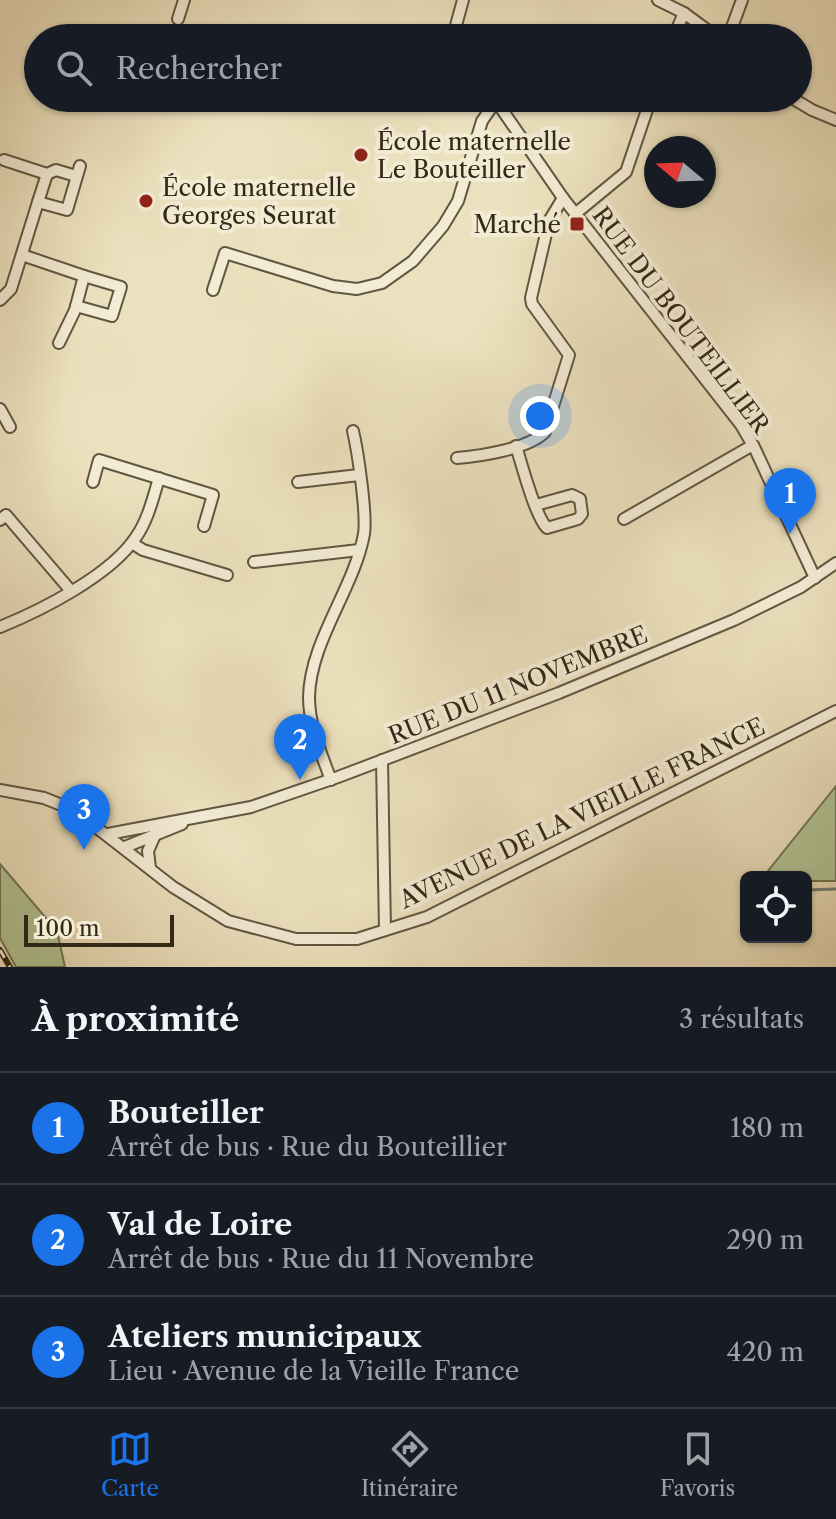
<!DOCTYPE html>
<html lang="fr">
<meta charset="utf-8">
<style>
:root{--surface:#171b24;--page:#242831;--text:#f1f3f6;--muted:#9ea1a6;--line:#363941;--accent:#1a73e8}
body{margin:0;font-family:"Libre Caslon Text",serif;background:var(--page);color:var(--text)}
.controls{position:absolute;right:24px;bottom:24px;display:grid;overflow:hidden;border-radius:12px;box-shadow:0 2px 6px #0004}
.controls button{width:72px;height:72px;display:grid;place-items:center;padding:0;border:0;border-bottom:2px solid var(--line);background:var(--surface);color:var(--text);font:40px sans-serif}
.compass{position:absolute;left:644px;top:136px;width:72px;height:72px;border-radius:50%;background:var(--surface);box-shadow:0 2px 6px #0004;rotate:289deg}
.scale{position:absolute;left:24px;bottom:20px;width:150px;box-sizing:border-box;padding-left:8px;border:4px solid #342817;border-top:0;font-size:22px;line-height:28px;white-space:nowrap;color:#342817;-webkit-text-stroke:6px #f3ecd5;paint-order:stroke}
.you{position:absolute;left:540px;top:416px;width:28px;height:28px;margin:-20px;border:6px solid #fff;border-radius:50%;background:#1a73e8;box-shadow:0 0 0 12px #1a73e833}
.badge{display:grid;place-items:center;width:52px;height:52px;border-radius:50%;background:var(--accent);color:#fff;font-size:26px;font-weight:700}
.pin{position:absolute;translate:-50% -66px;filter:drop-shadow(0 2px 4px #0008)}
.pin::after{content:'';position:absolute;top:42px;width:28px;height:24px;background:inherit;clip-path:polygon(0 0,100% 0,50% 100%)}
.list{margin:0;padding:0;list-style:none}
h2{display:flex;justify-content:space-between;align-items:center;height:104px;margin:0;padding:0 32px;font-size:34px}
h2 small{font-size:26px;font-weight:400;color:var(--muted)}
.list li{display:grid;grid-template-columns:52px 1fr auto;gap:24px;align-items:center;box-sizing:border-box;height:112px;padding:0 32px;border-top:2px solid var(--line)}
.list b{display:block;font-size:30px;white-space:nowrap}
.list p{margin:0;font-size:26px;white-space:nowrap;color:var(--muted)}
.list em{font-size:26px;font-style:normal;color:var(--muted)}
.icon{flex:none;width:44px;height:44px;fill:none;stroke:currentColor;stroke-width:2;stroke-linecap:round;stroke-linejoin:round}
.map{position:relative;flex:none;width:836px;height:967px;overflow:hidden}
.search{position:absolute;background:var(--surface);box-shadow:0 2px 6px #0004;left:24px;right:24px;top:24px;height:88px;display:flex;align-items:center;gap:20px;box-sizing:border-box;padding:0 28px;border-radius:44px;color:var(--muted);font-size:30px}
.sheet{height:440px;background:var(--surface)}
nav{display:flex;justify-content:space-around;align-items:center;box-sizing:border-box;height:112px;border-top:2px solid var(--line);background:var(--surface);font-size:22px;color:var(--muted)}
nav a{display:grid;justify-items:center;gap:4px}
nav .on{color:var(--accent)}
.map>svg:first-child{display:block}
</style>
<div class="map">
<svg width="836" height="967" viewBox="0 0 836 967">
<rect width="100%" height="100%" fill="#ece1be"/>
<filter id="stains"><feTurbulence type="fractalNoise" baseFrequency=".0025" numOctaves="4"/><feColorMatrix values="0 0 0 0 .2 0 0 0 0 .09 0 0 0 0 .02 0 0 0 .5 -.17"/></filter>
<radialGradient id="worn" r=".72"><stop offset=".6" stop-color="#630" stop-opacity="0"/><stop offset="1" stop-color="#630" stop-opacity=".3"/></radialGradient>
<!-- green -->
<g fill="#b2c496" stroke="#737656" stroke-width="2">
<polygon points="836,786 836,881 806,881 806,877 763,877"/>
<polygon points="0,864 57,931 65,967 16,967 0,938"/>
</g>
<g fill="none" stroke-linecap="round" stroke-linejoin="round">
<!-- stream -->
<polyline stroke="#718175" stroke-width="3" points="806,890 836,889"/>
<!-- minor casing -->
<g stroke="#625641" stroke-width="14">
<g id="minor">
<polyline points="658,0 684,13 718,38"/>
<polyline points="178,19 184,0"/>
<polyline points="457,38 455,29 463,0"/>
<polyline points="673,38 684,13"/>
<polyline points="728,38 742,0"/>
<polyline points="494,98 563,198 741,425 755,449 815,578"/>
<polyline points="792,98 812,110 836,120"/>
<polyline points="4,160 47,174 56,170 76,176"/>
<polyline points="38,202 47,174"/>
<polyline points="575,214 626,172 651,98"/>
<polyline points="22,255 84,276 75,310 59,343"/>
<polyline points="213,290 225,253 333,286 357,289 382,283 413,261 443,226 458,201 482,121 496,101"/>
<polyline points="0,300 11,289 38,202 67,210 80,166"/>
<polyline points="76,306 112,316 121,287 84,276"/>
<polyline points="0,409 10,427"/>
<path d="M 516,446 C 522,465 535,516 547,528 L 578,519 L 582,514 L 580,499 L 572,495 L 536,505"/>
<path d="M 457,458 C 481,456 528,449 545,432 L 569,355 L 532,304 L 531,298 L 549,221 L 563,198"/>
<polyline points="93,482 99,460 213,495 204,526"/>
<polyline points="298,482 359,475"/>
<polyline points="624,519 753,445"/>
<polyline points="0,520 6,515 71,591"/>
<polyline points="132,543 143,550 227,575"/>
<polyline points="254,562 359,550"/>
<path d="M 0,627 C 42,610 111,575 136,537 C 148,520 153,498 159,478"/>
<polyline points="382,760 385,930"/>
<path d="M 331,780 C 321,753 309,726 309,697 C 310,641 354,589 364,534 C 367,515 358,452 353,431"/>
<polyline points="0,790 44,798 74,810 173,887 228,921 296,939 357,939 427,917 836,711"/>
<polyline points="108,834 251,807 338,777 559,693 734,620 801,587 836,563"/>
<polyline points="125,847 182,824"/>
<polyline points="150,868 148,851 155,835"/>
</g>
</g>
<!-- minor -->
<use href="#minor" stroke="#f3ecd5" stroke-width="10"/>
<!-- rail casing -->
<g stroke="#342817" stroke-width="6">
<polyline id="rail" points="0,950 10,967"/>
</g>
<!-- rail -->
<use href="#rail" stroke="#f3ecd5" stroke-width="3" stroke-dasharray="9" stroke-linecap="butt"/>
</g>
<!-- markers -->
<g fill="#8f2418" stroke="#f3ecd5" stroke-width="3">
<circle cx="361" cy="155" r="8"/>
<circle cx="146" cy="201" r="8"/>
<rect x="569" y="216" width="16" height="16" rx="4"/>
</g>
<g text-anchor="middle" dominant-baseline="central" stroke-width="8" stroke-linejoin="round" paint-order="stroke">
<!-- poi labels -->
<g font-size="24" fill="#342817" stroke="#f3ecd5" text-anchor="start">
<text x="377" y="141">École maternelle<tspan x="377" dy="28">Le Bouteiller</tspan></text>
<text x="162" y="187">École maternelle<tspan x="162" dy="28">Georges Seurat</tspan></text>
<text x="561" y="224" text-anchor="end">Marché</text>
</g>
<!-- street labels -->
<g font-size="24" fill="#342817" stroke="#f3ecd5">
<text transform="translate(681 320) rotate(53)">RUE DU BOUTEILLIER</text>
<text transform="translate(518 685) rotate(-22)">RUE DU 11 NOVEMBRE</text>
<text transform="translate(582 813) rotate(-26)">AVENUE DE LA VIEILLE FRANCE</text>
</g>
</g>
<rect width="100%" height="100%" filter="url(#stains)"/>
<rect width="100%" height="100%" fill="url(#worn)"/>
</svg>
<div class="controls">
<button><svg class="icon" aria-label="locate" viewBox="0 0 24 24"><circle cx="12" cy="12" r="6"/><path d="M12 2v4M12 18v4M2 12h4M18 12h4"/></svg></button>
</div>
<svg class="compass" viewBox="-18 -18 36 36"><path d="M0-13l5 13h-10z" fill="#e53935"/><path d="M0 13l5-13h-10z" fill="#9ea1a6"/></svg>
<div class="scale">100 m</div>
<div class="you"></div>
<div class="pin badge" style="left:790px;top:534px">1</div>
<div class="pin badge" style="left:300px;top:780px">2</div>
<div class="pin badge" style="left:84px;top:850px">3</div>
<div class="search"><svg class="icon" aria-label="search" viewBox="0 0 24 24"><circle cx="10" cy="10" r="6"/><path d="M15 15l6 6"/></svg>Rechercher</div>
</div>
<section class="sheet">
<h2>À proximité<small>3 résultats</small></h2>
<ul class="list">
<li><span class="badge">1</span><div><b>Bouteiller</b><p>Arrêt de bus · Rue du Bouteillier</p></div><em>180 m</em></li>
<li><span class="badge">2</span><div><b>Val de Loire</b><p>Arrêt de bus · Rue du 11 Novembre</p></div><em>290 m</em></li>
<li><span class="badge">3</span><div><b>Ateliers municipaux</b><p>Lieu · Avenue de la Vieille France</p></div><em>420 m</em></li>
</ul>
</section>
<nav>
<a class="on"><svg class="icon" aria-label="map" viewBox="0 0 24 24"><path d="M3 6l6-2 6 2 6-2v14l-6 2-6-2-6 2zM9 4v14M15 6v14"/></svg>Carte</a>
<a><svg class="icon" aria-label="directions" viewBox="0 0 24 24"><path d="M12 3l9 9-9 9-9-9zM9 14v-3h6M13 9l2 2-2 2"/></svg>Itinéraire</a>
<a><svg class="icon" aria-label="saved" viewBox="0 0 24 24"><path d="M7 4h10v16l-5-4-5 4z"/></svg>Favoris</a>
</nav>
